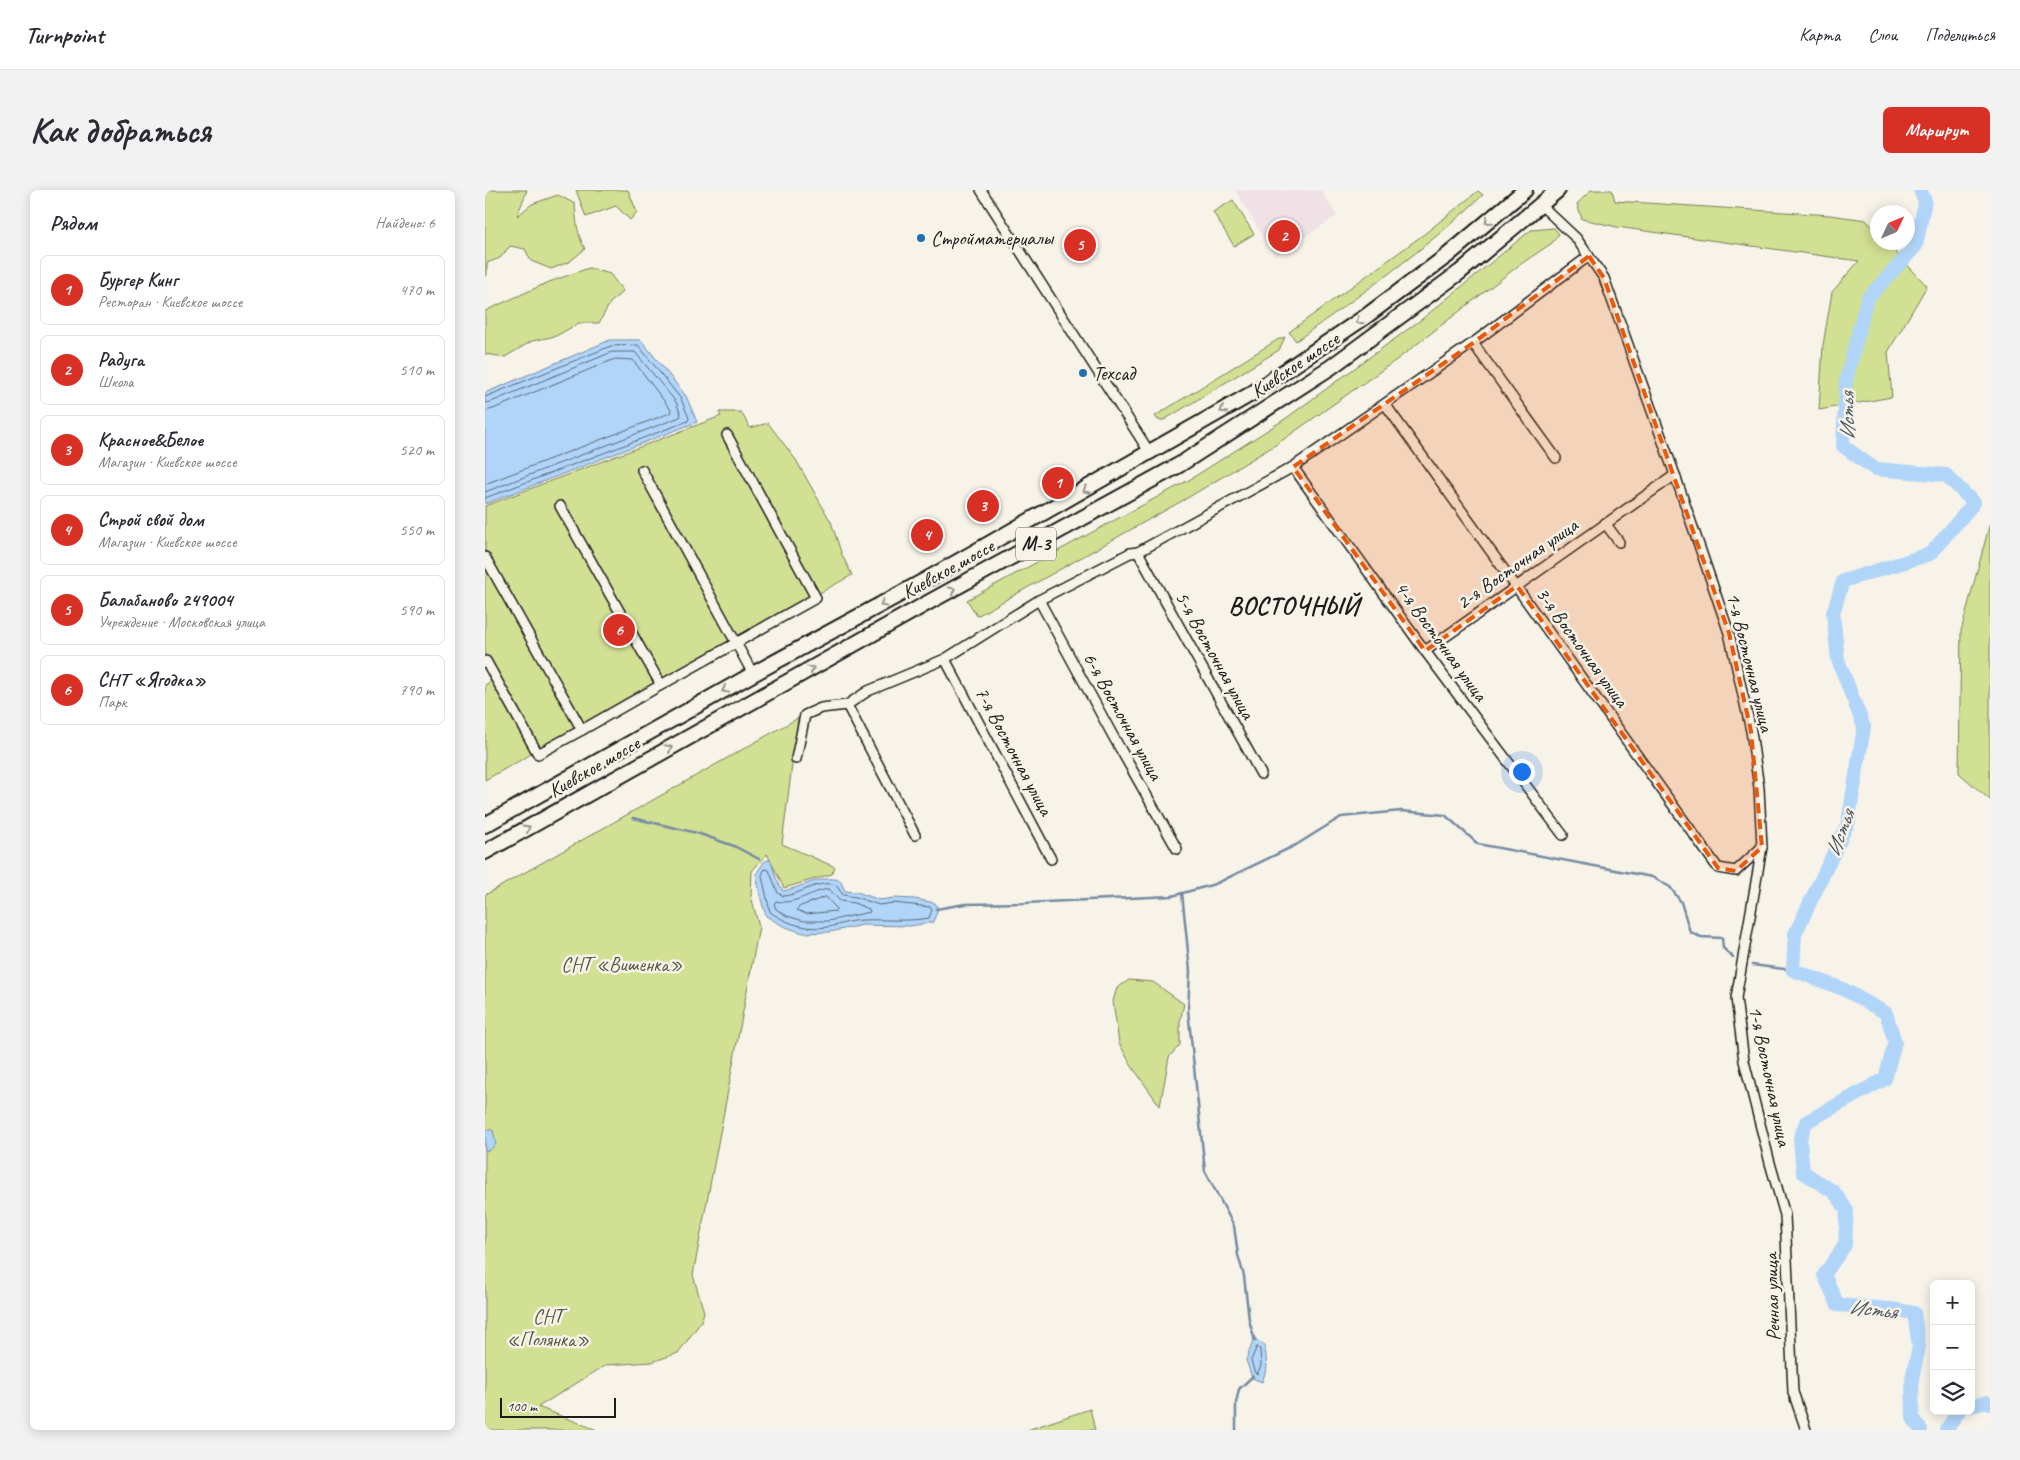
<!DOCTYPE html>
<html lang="ru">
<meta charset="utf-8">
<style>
:root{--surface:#fff;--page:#f2f2f3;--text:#2b2b33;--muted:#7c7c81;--line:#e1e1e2;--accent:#d93025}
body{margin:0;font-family:Caveat,sans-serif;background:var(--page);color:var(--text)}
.controls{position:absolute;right:15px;bottom:15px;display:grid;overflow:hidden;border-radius:8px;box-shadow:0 2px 12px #0003}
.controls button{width:45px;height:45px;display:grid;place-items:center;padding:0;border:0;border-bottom:1px solid var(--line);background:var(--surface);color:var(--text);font:25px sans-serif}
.compass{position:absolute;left:1385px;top:15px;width:45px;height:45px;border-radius:50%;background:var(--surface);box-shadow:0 2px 12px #0003;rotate:46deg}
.scale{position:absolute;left:15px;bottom:12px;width:116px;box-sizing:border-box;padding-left:5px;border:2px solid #1c1c1c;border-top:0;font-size:14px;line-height:18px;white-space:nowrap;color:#1c1c1c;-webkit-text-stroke:4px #f7f3e8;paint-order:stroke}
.you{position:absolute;left:1036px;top:581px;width:18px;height:18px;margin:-12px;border:4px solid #fff;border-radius:50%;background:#1a73e8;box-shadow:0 0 0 8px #1a73e833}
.badge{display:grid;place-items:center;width:32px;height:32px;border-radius:50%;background:var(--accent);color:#fff;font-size:16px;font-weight:700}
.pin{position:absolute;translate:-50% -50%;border:2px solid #fff;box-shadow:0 1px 5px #0006}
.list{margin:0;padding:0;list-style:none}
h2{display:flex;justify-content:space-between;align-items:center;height:65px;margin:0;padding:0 20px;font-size:21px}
h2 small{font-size:16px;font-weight:400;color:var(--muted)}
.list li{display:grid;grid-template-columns:32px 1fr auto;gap:15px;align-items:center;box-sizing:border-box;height:70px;margin:0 10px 10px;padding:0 10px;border:1px solid var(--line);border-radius:8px}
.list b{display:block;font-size:19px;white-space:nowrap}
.list p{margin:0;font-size:16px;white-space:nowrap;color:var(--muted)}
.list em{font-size:16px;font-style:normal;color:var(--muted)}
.icon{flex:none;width:28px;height:28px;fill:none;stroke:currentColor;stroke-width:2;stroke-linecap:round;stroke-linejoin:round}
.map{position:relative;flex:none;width:1505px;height:1240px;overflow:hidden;border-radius:8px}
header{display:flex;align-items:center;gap:30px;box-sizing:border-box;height:70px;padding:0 25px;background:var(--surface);border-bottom:1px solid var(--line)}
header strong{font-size:24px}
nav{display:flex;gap:28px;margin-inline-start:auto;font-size:18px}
.intro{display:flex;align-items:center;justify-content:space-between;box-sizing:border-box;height:120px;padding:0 30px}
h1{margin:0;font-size:35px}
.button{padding:12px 22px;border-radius:8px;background:var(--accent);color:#fff;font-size:18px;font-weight:700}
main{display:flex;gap:30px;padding:0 30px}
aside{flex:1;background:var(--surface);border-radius:8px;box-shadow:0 2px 12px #0003}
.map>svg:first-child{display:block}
</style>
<header>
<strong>Turnpoint</strong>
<nav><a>Карта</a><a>Слои</a><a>Поделиться</a></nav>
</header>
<div class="intro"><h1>Как добраться</h1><a class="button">Маршрут</a></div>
<main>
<aside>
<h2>Рядом<small>Найдено: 6</small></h2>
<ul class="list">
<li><span class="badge">1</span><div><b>Бургер Кинг</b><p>Ресторан · Киевское шоссе</p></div><em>470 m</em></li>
<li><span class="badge">2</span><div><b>Радуга</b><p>Школа</p></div><em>510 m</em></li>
<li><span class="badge">3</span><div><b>Красное&amp;Белое</b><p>Магазин · Киевское шоссе</p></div><em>520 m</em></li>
<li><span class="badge">4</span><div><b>Строй свой дом</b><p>Магазин · Киевское шоссе</p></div><em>550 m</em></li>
<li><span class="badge">5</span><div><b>Балабаново 249004</b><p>Учреждение · Московская улица</p></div><em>590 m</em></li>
<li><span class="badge">6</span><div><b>СНТ «Ягодка»</b><p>Парк</p></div><em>790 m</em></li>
</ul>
</aside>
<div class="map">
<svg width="1505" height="1240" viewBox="0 0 1505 1240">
<rect width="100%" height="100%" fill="#f7f3e8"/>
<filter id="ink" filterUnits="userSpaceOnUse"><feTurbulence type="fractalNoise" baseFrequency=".02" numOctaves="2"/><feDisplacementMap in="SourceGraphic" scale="10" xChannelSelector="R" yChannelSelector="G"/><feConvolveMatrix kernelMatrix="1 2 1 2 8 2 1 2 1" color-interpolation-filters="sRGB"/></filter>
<g filter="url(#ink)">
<!-- built -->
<polygon fill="#efe1e5" points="750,0 836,0 852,26 790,66"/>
<!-- green -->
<g fill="#d2e093" stroke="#777e58">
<path d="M 0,0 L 42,0 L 32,26 L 47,14 L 73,5 L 90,14 C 91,29 92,45 100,59 L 84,72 L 66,79 L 46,71 L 40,59 L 25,56 L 15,68 L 2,73 L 2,85 L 0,86 Z"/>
<polygon points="91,0 143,0 152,22 145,30 131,16 101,27"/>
<polygon points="1106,0 1127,0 1130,11 1345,25 1381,30 1392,42 1392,52 1402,53 1442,96 1403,162 1407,207 1334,220 1338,155 1347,102 1374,71 1132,37 1097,29 1092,14"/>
<path d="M 993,1 L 998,5 C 940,60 875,105 811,151 L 804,142 L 938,45 Z"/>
<polygon points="748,10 769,44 749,56 728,22"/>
<polygon points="1069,38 1074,44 1067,53 1033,76 914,168 792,254 704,307 492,426 482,410 704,290 800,229 937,129 1046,40"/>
<polygon points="104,78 125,84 138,101 125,113 114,133 94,133 71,146 47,151 20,167 0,164 0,121 64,92"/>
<polygon points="800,147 794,160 679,230 673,230 670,226 792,150"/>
<polygon points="234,222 256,222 265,238 283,233 311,270 346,332 357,365 367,385 0,590 0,495 8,490 0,476 0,316 236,226"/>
<polygon points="1505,333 1505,610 1474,583 1476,441"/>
<polygon points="313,528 297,654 350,677 347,684 299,698 282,664 267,681 266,706 274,737 208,1085 219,1122 216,1132 193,1163 167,1172 121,1175 53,1217 112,1240 0,1240 0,705"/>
<polygon points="644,790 668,792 699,814 695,831 695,855 684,867 675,916 646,875 634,853 628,811 632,798"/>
<polygon points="605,1219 610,1240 542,1240"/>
</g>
<!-- water -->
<g fill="#b1d5f9" stroke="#758ba1">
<polygon points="125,150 156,150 201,206 212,232 0,314 0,203"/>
<path d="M 283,670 L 286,671 L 291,688 L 298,701 C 318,697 334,685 355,690 L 360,701 L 372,702 L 395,710 L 409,708 L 430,709 L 450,713 L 453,719 L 448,732 L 425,736 L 377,735 L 345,742 L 318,743 L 298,736 L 281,726 L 275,706 L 271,684 L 279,672 Z"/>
<polygon points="0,940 8,940 11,954 5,960 0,961"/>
<polygon points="769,1149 780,1155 782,1177 777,1192 767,1188 761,1170"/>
</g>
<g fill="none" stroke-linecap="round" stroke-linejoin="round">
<!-- shore -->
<g stroke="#586674" stroke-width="1">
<polyline points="0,207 126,156 153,155 196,209 204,228 203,231 0,308"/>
<polyline points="0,213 6,212 127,162 150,162 191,212 196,225 195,227 0,302"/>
<polyline points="0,221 8,219 130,169 148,170 186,220 185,223 0,294"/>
<path d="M 280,679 L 284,680 L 293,703 L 298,706 C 316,705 333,689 351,695 L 358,705 L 371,707 L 394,715 L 409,713 L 445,717 L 447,720 L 444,728 C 422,732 400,729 378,730 C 368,730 357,734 348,736 C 325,741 304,735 285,722 L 277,686 Z"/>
<path d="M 344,699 L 355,711 L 369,713 L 384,719 L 385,722 L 343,731 L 319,731 L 302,726 L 291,719 L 289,714 L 291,711 C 309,716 326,701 344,699 Z"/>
<polygon points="341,707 351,718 351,721 321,724 312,720 314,717"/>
<polygon points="772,1157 775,1159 776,1176 772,1184 770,1183 766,1171"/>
</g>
<!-- stream -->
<g stroke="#758ba1" stroke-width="2.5">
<polyline points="148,628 212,643 249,656 274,669"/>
<polyline points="697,703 705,781 703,820 720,981 749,1036 753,1065 759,1086 764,1130 770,1151"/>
<polyline points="451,719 480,714 540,713 687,706 730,694 811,655 856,627 916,621 960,625 993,654 1167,687 1185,697 1196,712 1205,742 1216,747 1237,748 1238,758 1248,767"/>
<polyline points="1267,775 1308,780"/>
<polyline points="751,1240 751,1213 754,1199 768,1186"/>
</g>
<!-- river -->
<g stroke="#b1d5f9" stroke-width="14">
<polyline points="1435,0 1440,11 1431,56 1382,109 1361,191 1358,256 1390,279 1461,285 1489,313 1445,364 1358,391 1348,423 1353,470 1379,537 1363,633 1310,744 1308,780 1358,799 1401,823 1410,852 1400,889 1321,932 1315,949 1318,982 1349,1002 1362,1020 1360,1055 1339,1085 1353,1115 1406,1119 1429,1123 1434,1157 1427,1189 1428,1228 1436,1240"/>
<polyline points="1486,1216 1502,1212 1505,1214"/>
<polyline points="1461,1240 1474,1221"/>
</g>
<!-- minor casing -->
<g stroke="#1c1c1c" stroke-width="12">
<g id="minor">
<polyline points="496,0 665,263"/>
<polyline points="1056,15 1091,48 1119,88 1190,285 1244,443 1266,541 1274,598 1277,657 1251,808 1259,871 1285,973 1300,1025 1308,1202 1321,1240"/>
<polyline points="988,153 1071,268"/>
<polyline points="900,214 1233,678 1251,681 1277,657"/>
<polyline points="808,277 940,461 1078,645"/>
<polyline points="157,280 268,484"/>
<polyline points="75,316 176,495 331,408 242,245"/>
<polyline points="1120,333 1134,352"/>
<polyline points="653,362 776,584"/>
<polyline points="0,367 97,540 176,495"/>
<polyline points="554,410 628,546 692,659"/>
<polyline points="940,461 1190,285"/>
<polyline points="460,469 566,669"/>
<polyline points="1,471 53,564 97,540"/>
<polyline points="362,515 430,645"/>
<polyline points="311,569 320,525 336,518 362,515 383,501 460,469 554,410 645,363 653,362 808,277 988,153 1104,66"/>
</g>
</g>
<!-- trunk casing -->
<g stroke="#1c1c1c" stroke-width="18">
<g id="trunk">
<polyline points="0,635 268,484 439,391 766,204 880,127 963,65 1040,0"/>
<polyline points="0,662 446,411 694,275 846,177 975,82 1073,0"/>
</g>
</g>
<!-- minor -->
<use href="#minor" stroke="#f7f3e8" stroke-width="9"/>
<!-- trunk -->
<use href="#trunk" stroke="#f7f3e8" stroke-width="14"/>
</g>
<!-- one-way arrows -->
<defs><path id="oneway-chevron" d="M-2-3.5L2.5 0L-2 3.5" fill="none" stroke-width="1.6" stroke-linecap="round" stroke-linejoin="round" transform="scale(1.25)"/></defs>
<g stroke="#94928c">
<use href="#oneway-chevron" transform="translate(1003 31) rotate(140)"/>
<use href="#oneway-chevron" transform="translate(874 131) rotate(145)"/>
<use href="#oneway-chevron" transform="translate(738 220) rotate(150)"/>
<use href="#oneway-chevron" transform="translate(601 300) rotate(150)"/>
<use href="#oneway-chevron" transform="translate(467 400) rotate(-29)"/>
<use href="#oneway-chevron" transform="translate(398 414) rotate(151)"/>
<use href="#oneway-chevron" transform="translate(326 479) rotate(-29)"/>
<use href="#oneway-chevron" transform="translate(240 500) rotate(151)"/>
<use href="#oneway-chevron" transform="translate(184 558) rotate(-29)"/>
<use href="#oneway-chevron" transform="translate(42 638) rotate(-30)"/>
</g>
</g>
<!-- marked area -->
<path fill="#e8590c" fill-opacity="0.2" stroke="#e8590c" stroke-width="4" stroke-dasharray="10 6" stroke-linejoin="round" d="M 1104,66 L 1119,88 L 1244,443 L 1266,541 L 1277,657 L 1251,681 L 1233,678 L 1032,396 L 940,461 L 808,277 L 988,153 Z"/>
<!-- markers -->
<g fill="#1f6fb2" stroke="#f7f3e8" stroke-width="2">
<circle cx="436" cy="48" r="5"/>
<circle cx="598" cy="183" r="5"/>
</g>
<g text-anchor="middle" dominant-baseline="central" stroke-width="5" stroke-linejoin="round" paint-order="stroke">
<!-- shield labels -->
<rect fill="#f7f3e8" stroke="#5e5c59" stroke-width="1" x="531" y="337.5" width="40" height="33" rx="4"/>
<g font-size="19" font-weight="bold" fill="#1c1c1c">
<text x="551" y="354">М-3</text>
</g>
<!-- poi labels -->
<g font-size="20" fill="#1c1c1c" stroke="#f7f3e8" text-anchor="start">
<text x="446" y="48">Стройматериалы</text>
<text x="608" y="183">Техсад</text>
</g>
<!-- street labels -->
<g font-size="20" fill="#1c1c1c" stroke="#f7f3e8">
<text transform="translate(810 175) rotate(-34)">Киевское шоссе</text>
<text transform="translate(1032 374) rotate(-35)">2-я Восточная улица</text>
<text transform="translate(463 379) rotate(-29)">Киевское шоссе</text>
<text transform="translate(956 451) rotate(54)">4-я Восточная улица</text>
<text transform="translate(1097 457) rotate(54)">3-я Восточная улица</text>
<text transform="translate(730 465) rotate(61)">5-я Восточная улица</text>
<text transform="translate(1265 472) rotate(76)">1-я Восточная улица</text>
<text transform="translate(638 526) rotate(61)">6-я Восточная улица</text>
<text transform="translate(529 561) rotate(62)">7-я Восточная улица</text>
<text transform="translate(109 577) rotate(-30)">Киевское шоссе</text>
<text transform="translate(1285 886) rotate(78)">1-я Восточная улица</text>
<text transform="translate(1287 1107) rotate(-92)">Речная улица</text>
</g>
<!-- park labels -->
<g font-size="20" fill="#535740" stroke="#f7f3e8">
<text x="137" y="774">СНТ «Вишенка»</text>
<text x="63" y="1126">СНТ<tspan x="63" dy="23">«Полянка»</tspan></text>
</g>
<!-- water labels -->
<g font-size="21" font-style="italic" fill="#49545e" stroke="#f7f3e8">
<text transform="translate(1362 226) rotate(-91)">Истья</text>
<text transform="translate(1355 643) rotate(-70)">Истья</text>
<text transform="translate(1388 1119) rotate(6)">Истья</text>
</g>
<!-- district labels -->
<g font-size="25" font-weight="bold" letter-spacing="1" fill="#1c1c1c" stroke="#f7f3e8">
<text x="809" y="416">ВОСТОЧНЫЙ</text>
</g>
</g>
</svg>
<div class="controls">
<button>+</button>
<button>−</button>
<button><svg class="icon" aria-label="layers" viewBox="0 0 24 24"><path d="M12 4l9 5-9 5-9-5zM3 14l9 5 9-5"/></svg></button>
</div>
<svg class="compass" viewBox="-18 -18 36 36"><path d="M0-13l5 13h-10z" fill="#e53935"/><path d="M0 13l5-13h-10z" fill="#7c7c81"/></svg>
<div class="scale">100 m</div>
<div class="you"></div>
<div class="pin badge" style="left:573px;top:293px">1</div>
<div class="pin badge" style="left:799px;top:46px">2</div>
<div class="pin badge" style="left:498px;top:316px">3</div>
<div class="pin badge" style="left:442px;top:345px">4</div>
<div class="pin badge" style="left:595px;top:55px">5</div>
<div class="pin badge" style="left:134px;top:440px">6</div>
</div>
</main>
